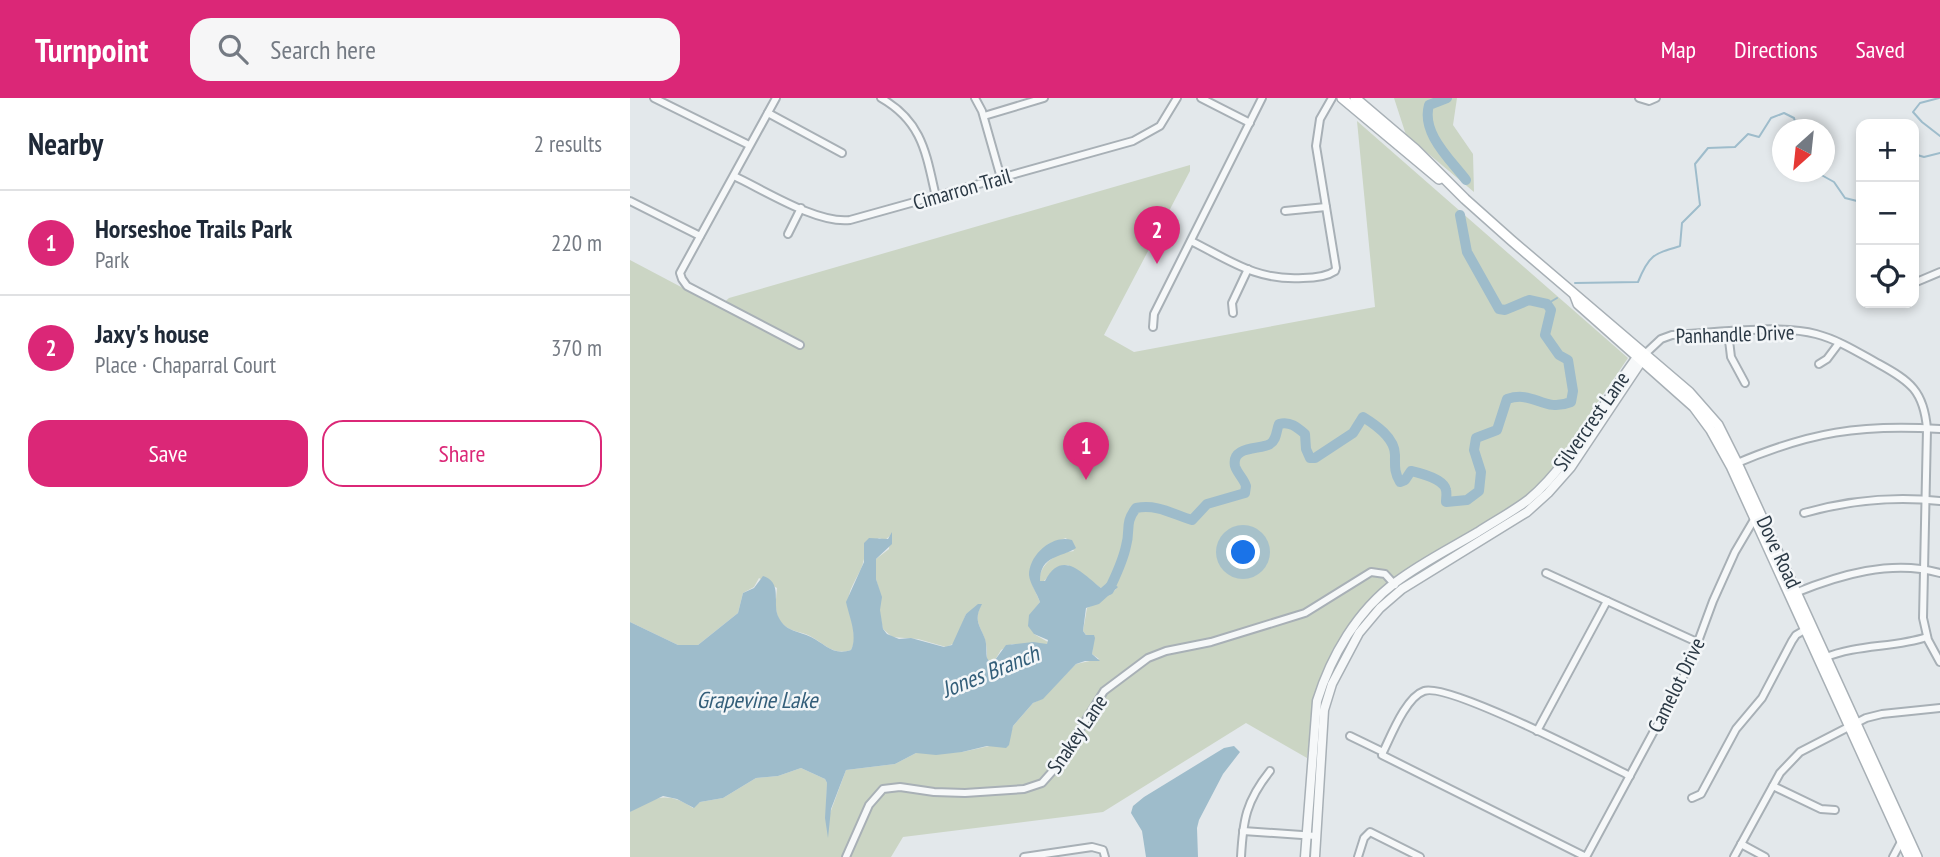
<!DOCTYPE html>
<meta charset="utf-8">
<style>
:root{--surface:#fff;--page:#f6f6f7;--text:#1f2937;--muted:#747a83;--line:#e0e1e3;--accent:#db2777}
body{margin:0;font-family:"PT Sans Narrow",sans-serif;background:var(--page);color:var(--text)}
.controls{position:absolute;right:21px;top:21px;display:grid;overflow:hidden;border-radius:14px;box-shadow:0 4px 10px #0003}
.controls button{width:63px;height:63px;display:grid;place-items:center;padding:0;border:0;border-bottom:2px solid var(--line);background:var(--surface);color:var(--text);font:35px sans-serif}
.compass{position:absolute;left:1142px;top:21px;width:63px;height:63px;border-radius:50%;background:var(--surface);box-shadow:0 4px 10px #0003;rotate:207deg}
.you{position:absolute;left:614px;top:455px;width:24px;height:24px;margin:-18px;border:5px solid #fff;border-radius:50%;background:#1a73e8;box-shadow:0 0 0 10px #1a73e833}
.badge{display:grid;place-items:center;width:46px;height:46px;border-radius:50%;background:var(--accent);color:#fff;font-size:23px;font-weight:700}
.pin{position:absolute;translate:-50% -58px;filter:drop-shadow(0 2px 4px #0008)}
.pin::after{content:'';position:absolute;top:37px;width:24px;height:21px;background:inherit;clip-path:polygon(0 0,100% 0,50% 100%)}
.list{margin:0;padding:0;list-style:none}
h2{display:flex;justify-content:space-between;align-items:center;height:91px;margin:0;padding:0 28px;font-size:30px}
h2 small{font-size:23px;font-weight:400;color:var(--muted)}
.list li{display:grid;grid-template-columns:46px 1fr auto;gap:21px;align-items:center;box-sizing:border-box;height:105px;padding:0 28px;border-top:2px solid var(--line)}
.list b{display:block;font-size:26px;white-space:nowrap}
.list p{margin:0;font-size:23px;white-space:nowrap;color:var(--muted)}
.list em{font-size:23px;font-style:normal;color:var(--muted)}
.actions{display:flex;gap:14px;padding:21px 28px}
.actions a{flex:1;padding:16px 0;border:2px solid var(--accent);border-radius:21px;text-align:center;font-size:24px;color:var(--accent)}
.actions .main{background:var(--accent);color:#fff}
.icon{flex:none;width:38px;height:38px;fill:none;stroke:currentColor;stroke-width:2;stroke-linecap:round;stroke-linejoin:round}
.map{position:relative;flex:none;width:1310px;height:759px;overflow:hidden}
header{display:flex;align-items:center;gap:42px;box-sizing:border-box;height:98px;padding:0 35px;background:var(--accent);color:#fff}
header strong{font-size:33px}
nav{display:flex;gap:38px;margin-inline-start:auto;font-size:24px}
.search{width:490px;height:63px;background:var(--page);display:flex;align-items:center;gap:18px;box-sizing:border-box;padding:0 24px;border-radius:21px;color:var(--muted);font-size:26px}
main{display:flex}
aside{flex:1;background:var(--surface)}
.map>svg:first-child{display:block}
</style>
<header>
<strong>Turnpoint</strong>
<div class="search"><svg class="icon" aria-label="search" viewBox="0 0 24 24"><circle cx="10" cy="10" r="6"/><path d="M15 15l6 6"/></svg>Search here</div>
<nav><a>Map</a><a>Directions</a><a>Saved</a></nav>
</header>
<main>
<aside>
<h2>Nearby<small>2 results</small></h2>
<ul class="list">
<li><span class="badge">1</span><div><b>Horseshoe Trails Park</b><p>Park</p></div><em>220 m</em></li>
<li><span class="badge">2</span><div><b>Jaxy's house</b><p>Place · Chaparral Court</p></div><em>370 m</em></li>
</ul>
<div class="actions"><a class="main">Save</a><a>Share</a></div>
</aside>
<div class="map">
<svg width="1310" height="759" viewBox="0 0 1310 759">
<rect width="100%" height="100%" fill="#e3e8eb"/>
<!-- green -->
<g fill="#cbd5c4">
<polygon points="764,0 827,0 823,27 843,56 844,94 776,37"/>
<path d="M 727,23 L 998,260 L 922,371 L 902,394 L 747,496 L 720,525 L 703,551 L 685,595 L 677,660 L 616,625 L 473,714 L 273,739 L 261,759 L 0,759 L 0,714 C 23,698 39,693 63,710 L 70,704 L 93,700 L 126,680 L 148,678 L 171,670 L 195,681 L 197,685 L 196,726 L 216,672 L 265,666 L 286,655 L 332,654 L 364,647 L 376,649 L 383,628 L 403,605 L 413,600 L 446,566 L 469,561 L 462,556 C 464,539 462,545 453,533 L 457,510 C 468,505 476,499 486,491 L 471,490 L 438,467 C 424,469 422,476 412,485 L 409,483 C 411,464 426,455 444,453 L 436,440 L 418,446 L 402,486 L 410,504 L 403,513 L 404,536 L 418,544 L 417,546 L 382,546 L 371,552 L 365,562 L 359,563 L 357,561 C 357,555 357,548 355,542 C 351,528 343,524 351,507 L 336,516 L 325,545 L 316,549 L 288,541 L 262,539 L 253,531 L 249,512 L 251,499 L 246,481 L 246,461 L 259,451 L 260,438 L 255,442 L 249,440 L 234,451 C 237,469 223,481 219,497 C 216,515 230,537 221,552 C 203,558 195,546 180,538 C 170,533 158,534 150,523 C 144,514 146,501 147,490 L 129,480 L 124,489 L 113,495 L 108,515 L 68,547 L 48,547 L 0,524 L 0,162 L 89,209 L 99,200 L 560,67 L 560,73 L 474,237 L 504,254 L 745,209 Z"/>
</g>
<!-- water -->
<g fill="#9ebccb">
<path d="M 262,434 L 262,446 L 246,461 L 246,481 L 252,499 L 250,512 L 253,531 L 257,536 L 269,541 L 281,540 L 314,549 L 322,547 L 336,516 L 348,506 L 352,506 C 343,523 350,527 355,541 C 357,547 356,555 357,560 L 359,563 L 365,562 L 376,547 L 403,544 L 417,546 L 418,542 L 404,536 L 398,528 L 399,517 L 410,504 C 407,495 400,486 399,477 C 399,457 422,436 442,442 L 446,450 C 431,460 410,457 410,483 L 415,483 C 432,450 453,476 471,490 L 479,483 L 488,489 L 469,506 L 456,510 L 453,533 L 456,537 L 464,537 L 465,540 L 462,556 L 470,563 L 455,563 L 446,566 L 413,601 L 403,605 L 383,628 L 379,647 L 376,650 L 357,648 L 332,654 L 306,657 L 286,655 L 265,666 L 216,672 L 201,711 L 198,740 L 195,720 L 197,685 L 195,681 L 171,670 L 148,678 L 126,680 L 93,700 L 70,704 L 64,710 L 47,701 L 33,698 L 0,714 L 0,524 L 48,547 L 68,547 L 108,515 L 113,495 L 124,490 L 133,478 C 154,485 141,506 149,520 C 156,534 169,533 181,539 C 195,546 203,558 221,552 C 228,538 219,518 216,504 L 234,464 L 234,445 L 239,440 L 258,441 Z"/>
<polygon points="604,648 610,654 593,676 569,722 567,730 568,759 516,759 512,733 501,715 503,708 514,699 594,650"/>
</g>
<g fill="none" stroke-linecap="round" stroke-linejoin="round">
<!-- stream -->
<g stroke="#9ebccb" stroke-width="2">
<polyline points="1309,0 1290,5 1283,14 1292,24 1310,38"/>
<polyline points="1284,56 1294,59 1310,55"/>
<polyline points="1186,74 1204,84 1215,100 1231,104"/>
<path d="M 945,185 L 1008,184 C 1019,157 1023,156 1050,148 L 1052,125 L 1070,107 L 1065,66 L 1078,50 L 1105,49 L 1118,36 L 1129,39 L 1141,20 L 1154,15 L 1164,20 L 1167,32"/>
<polyline points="917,206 927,200"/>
</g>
<!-- river -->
<g stroke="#9ebccb" stroke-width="10">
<path d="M 817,0 L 799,7 C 791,35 820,61 836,82"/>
<path d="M 476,493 L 479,492 C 486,477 493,463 496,448 C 501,431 494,426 506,410 C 528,406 542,416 562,422 L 577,406 L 615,395 L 616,388 C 614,381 607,375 605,368 C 601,347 631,352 640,346 C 647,342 646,333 649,326 C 660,323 667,329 675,336 L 676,351 L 680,360 L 685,360 L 723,335 L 733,319 C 746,327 765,340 765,357 C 765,368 764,374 770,384 L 775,382 L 781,373 C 790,375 814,381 816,392 C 817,396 816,400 816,404 L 837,402 L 849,393 L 851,374 L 844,352 L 846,340 L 867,332 L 877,301 C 905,292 913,315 941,304 L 943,293 L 938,262 L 929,257 L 915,237 L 921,212 L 917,206 L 899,202 L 875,212 L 869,211 L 837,154 L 830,117"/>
</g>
<!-- minor casing -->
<g stroke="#a8b0b6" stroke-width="10">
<g id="minor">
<polyline points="24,0 119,47"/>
<polyline points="146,0 50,175 52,181 57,188 170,247"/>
<path d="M 251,0 C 293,24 296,56 306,99"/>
<polyline points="345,0 352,13 371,80"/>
<polyline points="571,0 620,25"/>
<polyline points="1009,0 1019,3 1026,0"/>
<polyline points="138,15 212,55"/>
<polyline points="354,18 414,0"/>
<path d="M 104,78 C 134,92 187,126 220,122 L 503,43 L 530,28 L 547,0"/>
<polyline points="0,103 70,138"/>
<polyline points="655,113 696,109"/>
<polyline points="158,136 171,110"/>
<path d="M 561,143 C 601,163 627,183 673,180 C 684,180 696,179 705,173 L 706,170 L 686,48 L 690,21 L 702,0"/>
<polyline points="1284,185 1310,174"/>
<polyline points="603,215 602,205 618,171"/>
<polyline points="523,229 524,216 632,0"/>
<polyline points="1098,234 1101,259 1115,285"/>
<path d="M 1015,256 L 1031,241 L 1042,237 C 1081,235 1150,226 1186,236 C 1209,242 1229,255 1249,266 C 1280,283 1294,293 1297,331 L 1293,520 L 1298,542 L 1310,564"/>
<polyline points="1189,266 1197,261 1209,245"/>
<path d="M 1105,366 C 1180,334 1230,326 1310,331"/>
<path d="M 1174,415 C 1220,402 1263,398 1310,403"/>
<polyline points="916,475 1069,545"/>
<path d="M 1165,495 C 1209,477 1262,461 1310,475"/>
<path d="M 1194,560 C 1227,546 1264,550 1297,539"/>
<polyline points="907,633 977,503"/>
<polyline points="720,638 753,654 752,657 956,759"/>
<path d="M 753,654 C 761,638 776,599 794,593 C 817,584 970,663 1000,678"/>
<polyline points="1143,688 1191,711 1205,712"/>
<polyline points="1062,700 1071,696 1106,631 1132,600 1162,543 1166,537 1178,530"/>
<polyline points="613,733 686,738"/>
<polyline points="1111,746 1135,759"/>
<polyline points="216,759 239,707 253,691 270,689 304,694 335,695 394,691 412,685 428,667 474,593 518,560 536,553 581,544 675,515 741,474 755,476 765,487"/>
<polyline points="394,759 462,749 473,752 475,759"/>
<path d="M 611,759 C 613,722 616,703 640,673"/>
<polyline points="728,759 734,740 740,734 790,759"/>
<polyline points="956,759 1059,568 1083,503 1105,454 1125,420"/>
<polyline points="1104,759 1150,675 1170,654 1236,620 1252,616 1310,610"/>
<polyline points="1263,759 1272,742"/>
</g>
</g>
<!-- tertiary casing -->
<g stroke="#a8b0b6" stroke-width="11">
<g id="tertiary">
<path d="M 675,759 L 687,603 C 701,558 727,513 766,484 C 791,465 821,450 848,434 C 865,423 882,414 898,402 C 937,370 972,308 1002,266 L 1007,259 L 1013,257"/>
<polyline points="685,759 694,612 702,586 729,535 750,510 772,491 897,414 918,395 941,369 1015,258"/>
</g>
</g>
<!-- secondary casing -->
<g stroke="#a8b0b6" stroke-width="12">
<g id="secondary">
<polyline points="712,0 809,81"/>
<polyline points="725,0 785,51 835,101 881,142 1059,294 1088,327 1107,365 1287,759"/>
<polyline points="945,198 948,206 1064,309 1081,332 1101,368 1279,759"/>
</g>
</g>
<!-- minor -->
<use href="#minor" stroke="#f6f8f9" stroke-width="6"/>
<!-- tertiary -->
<use href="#tertiary" stroke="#f6f8f9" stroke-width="8"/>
<!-- secondary -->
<use href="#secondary" stroke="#fff" stroke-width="9"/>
</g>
<g text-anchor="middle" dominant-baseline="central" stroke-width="5" stroke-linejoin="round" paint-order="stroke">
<!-- street labels -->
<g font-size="21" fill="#2a3844" stroke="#f3f6f8">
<text transform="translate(332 91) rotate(-16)">Cimarron Trail</text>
<text transform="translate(1105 236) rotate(-2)">Panhandle Drive</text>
<text transform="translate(961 323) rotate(-55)">Silvercrest Lane</text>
<text transform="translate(1149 454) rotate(65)">Dove Road</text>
<text transform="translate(1046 587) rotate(-64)">Camelot Drive</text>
<text transform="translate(447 636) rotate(-56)">Snakey Lane</text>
</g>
<!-- water labels -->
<g font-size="23" font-style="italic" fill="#335e79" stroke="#f3f6f8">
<text transform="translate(360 573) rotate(-22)">Jones Branch</text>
<text x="127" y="601">Grapevine Lake</text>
</g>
</g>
</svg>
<div class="controls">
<button>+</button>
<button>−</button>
<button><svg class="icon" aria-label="locate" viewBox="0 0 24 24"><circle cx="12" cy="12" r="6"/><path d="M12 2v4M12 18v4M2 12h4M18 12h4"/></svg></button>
</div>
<svg class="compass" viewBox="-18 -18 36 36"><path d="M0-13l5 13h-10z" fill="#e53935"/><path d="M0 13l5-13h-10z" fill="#747a83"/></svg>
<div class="you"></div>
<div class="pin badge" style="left:456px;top:382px">1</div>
<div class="pin badge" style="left:527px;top:166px">2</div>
</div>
</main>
